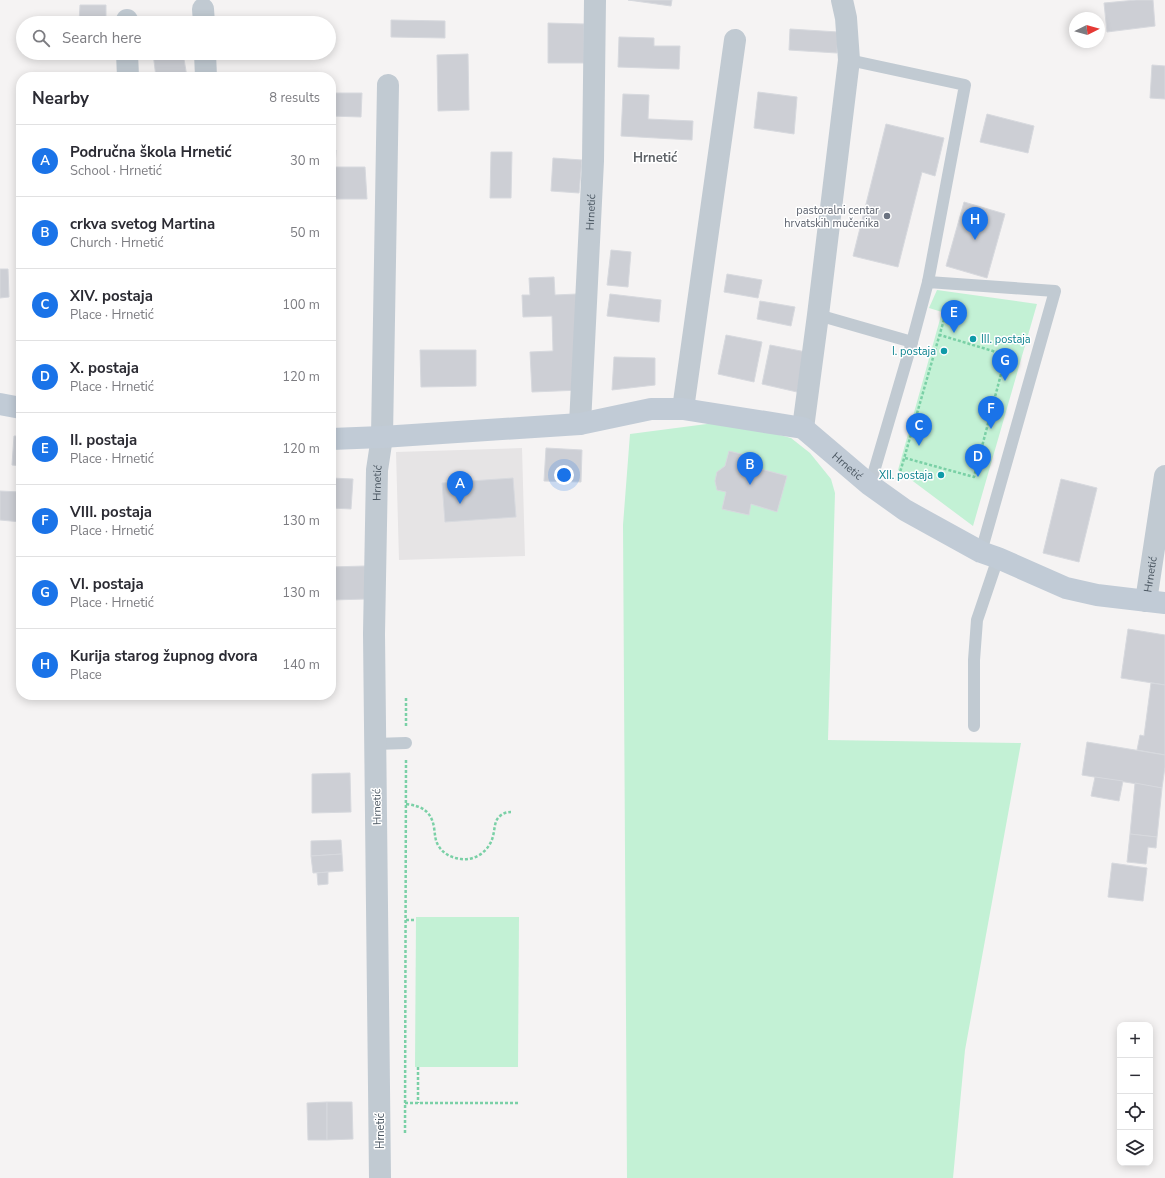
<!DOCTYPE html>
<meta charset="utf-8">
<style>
:root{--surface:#fff;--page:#f2f2f3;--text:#2b2b33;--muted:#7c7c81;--line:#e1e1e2;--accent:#1a73e8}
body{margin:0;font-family:"Nunito Sans",sans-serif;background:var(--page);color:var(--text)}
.controls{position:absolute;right:12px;bottom:12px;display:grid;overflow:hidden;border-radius:8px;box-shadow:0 2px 10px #0003}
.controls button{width:36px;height:36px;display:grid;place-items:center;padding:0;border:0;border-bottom:1px solid var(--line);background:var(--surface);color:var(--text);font:20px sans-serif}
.compass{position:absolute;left:1069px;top:12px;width:36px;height:36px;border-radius:50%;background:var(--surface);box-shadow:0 2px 10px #0003;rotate:85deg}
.you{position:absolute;left:564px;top:475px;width:14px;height:14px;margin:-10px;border:3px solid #fff;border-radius:50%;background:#1a73e8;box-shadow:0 0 0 6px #1a73e833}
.badge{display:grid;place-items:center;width:26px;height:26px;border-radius:50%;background:var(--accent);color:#fff;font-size:13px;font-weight:700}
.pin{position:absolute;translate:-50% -33px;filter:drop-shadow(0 1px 2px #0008)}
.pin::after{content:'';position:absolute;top:21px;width:14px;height:12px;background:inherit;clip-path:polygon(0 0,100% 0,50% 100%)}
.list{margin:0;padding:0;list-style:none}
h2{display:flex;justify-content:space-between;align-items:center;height:52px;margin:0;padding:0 16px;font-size:17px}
h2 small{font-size:13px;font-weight:400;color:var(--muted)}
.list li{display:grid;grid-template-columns:26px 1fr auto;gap:12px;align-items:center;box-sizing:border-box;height:72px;padding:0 16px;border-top:1px solid var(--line)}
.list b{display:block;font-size:15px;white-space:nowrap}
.list p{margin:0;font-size:13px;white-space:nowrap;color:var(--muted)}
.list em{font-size:13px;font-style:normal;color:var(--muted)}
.icon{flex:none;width:22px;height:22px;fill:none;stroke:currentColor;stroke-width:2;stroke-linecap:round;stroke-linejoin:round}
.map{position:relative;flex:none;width:1165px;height:1178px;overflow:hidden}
.search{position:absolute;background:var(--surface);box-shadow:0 2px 10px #0003;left:16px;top:16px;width:320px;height:44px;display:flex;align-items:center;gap:10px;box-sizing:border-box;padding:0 14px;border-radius:22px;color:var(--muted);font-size:15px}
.panel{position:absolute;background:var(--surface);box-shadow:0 2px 10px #0003;left:16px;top:72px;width:320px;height:628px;border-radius:16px}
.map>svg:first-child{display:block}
</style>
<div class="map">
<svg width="1165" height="1178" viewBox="0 0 1165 1178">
<rect width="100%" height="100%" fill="#f5f3f3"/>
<!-- education -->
<polygon fill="#e6e4e5" points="522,448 525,556 399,560 396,452"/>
<!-- green -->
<g fill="#c3f1d5">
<polygon points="937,290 1037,304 973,526 898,470 942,312 929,308"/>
<polygon points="722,422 756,429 791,438 810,453 831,479 835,493 828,740 1021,743 965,1050 953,1178 627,1178 623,525 630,434"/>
<polygon points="416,917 519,917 518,1067 415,1067"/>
</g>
<!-- building -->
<g fill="#cdcfd5" stroke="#d7d9de">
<polygon points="628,0 672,0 671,6"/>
<polygon points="1136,0 1153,0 1155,26 1107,32 1104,3"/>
<polygon points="80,5 106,5 106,23 79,23"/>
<polygon points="218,18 239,23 217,23"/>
<polygon points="391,20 445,21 445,38 391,37"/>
<polygon points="548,23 584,24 584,63 548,63"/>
<polygon points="790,29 838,32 837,53 789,50"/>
<polygon points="619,37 654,38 654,46 680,46 679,69 618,67"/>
<polygon points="153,53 183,53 187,77 156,77"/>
<polygon points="242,53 259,53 258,57"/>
<polygon points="468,54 469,110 438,111 437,55"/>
<polygon points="1152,65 1165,66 1165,99 1150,98"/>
<polygon points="758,92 797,97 794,134 754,128"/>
<polygon points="331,93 362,93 361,117 331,116"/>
<polygon points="623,94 649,95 648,119 693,121 692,140 621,136"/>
<polygon points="987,114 1034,126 1028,153 980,142"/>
<polygon points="886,124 944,138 935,176 922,172 898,267 853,256"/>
<polygon points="331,150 336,150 335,167 365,167 367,199 331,199"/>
<polygon points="491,152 512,152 511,198 490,198"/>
<polygon points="553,158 582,160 579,193 551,191"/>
<polygon points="964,202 1005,214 987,278 946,266"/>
<polygon points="611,250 631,252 628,287 607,285"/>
<polygon points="0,269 8,269 9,297 0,298"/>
<polygon points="727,274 762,280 758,298 724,292"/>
<polygon points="554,277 555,295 577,294 581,390 532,392 530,352 553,351 552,316 523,317 522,295 530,295 529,278"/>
<polygon points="610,294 661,300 659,322 607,316"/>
<polygon points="760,301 795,307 791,326 757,319"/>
<polygon points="17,318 21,318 21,361 20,362"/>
<polygon points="726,335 762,342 754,382 718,374"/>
<polygon points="770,345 806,352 797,392 762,384"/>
<polygon points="420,350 476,350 476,386 421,387"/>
<polygon points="614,357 655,358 655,385 612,390"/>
<polygon points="14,436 21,436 21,466 12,465"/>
<polygon points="546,448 582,450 581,482 544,481"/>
<polygon points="729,451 749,456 746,465 787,476 777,512 751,504 749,515 722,509 726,492 717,490 715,481 717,472 725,466"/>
<polygon points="331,478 353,479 351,509 331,508"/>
<polygon points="513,478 516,517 445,522 442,483"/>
<polygon points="1061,479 1097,488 1079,562 1043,553"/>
<polygon points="0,491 21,492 21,522 0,520"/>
<polygon points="365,566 366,599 331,600 331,567"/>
<polygon points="1128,629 1165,635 1165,685 1121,678"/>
<polygon points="1151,683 1165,685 1165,755 1137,750 1140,735 1144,736"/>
<polygon points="1087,742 1165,755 1165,767 1162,788 1082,775"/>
<polygon points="350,773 351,812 312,813 312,774"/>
<polygon points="1095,777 1123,781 1119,801 1091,796"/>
<polygon points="1135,783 1162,788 1157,837 1130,834"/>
<polygon points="1130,834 1157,837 1156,848 1148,847 1146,864 1127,862"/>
<polygon points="341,840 342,854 311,856 311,841"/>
<polygon points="342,854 343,871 313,873 311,856"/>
<polygon points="1112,863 1147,868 1143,901 1108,897"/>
<polygon points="328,872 328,884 318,885 317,873"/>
<polygon points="327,1102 327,1140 308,1140 307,1103"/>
<polygon points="327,1102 352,1102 353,1139 327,1140"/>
</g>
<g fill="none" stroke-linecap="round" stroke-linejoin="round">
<!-- path -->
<g stroke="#7ad0a6" stroke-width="2.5" stroke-dasharray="3 2" stroke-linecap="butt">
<polyline points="905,458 974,477 1006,355 940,335"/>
<polyline points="899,476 945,316"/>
<polyline points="406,726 406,696"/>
<path d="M 406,804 C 422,806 431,811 434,827 C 435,834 435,840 438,845 C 443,854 452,858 461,859 C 476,861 490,850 493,836 C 495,829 494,821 500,816 C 503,813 507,812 511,812"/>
<polyline points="406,920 416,920"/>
<polyline points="418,1067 418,1103"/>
<polyline points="405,1103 519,1103"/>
<polyline points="405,1133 406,759"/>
</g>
<!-- lane -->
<g stroke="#c1cad2" stroke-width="12">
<polyline points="849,60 965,85 928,282"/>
<polyline points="818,315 912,342"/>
<polyline points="870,485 912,342 928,282 1055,291 981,552"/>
<polyline points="974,726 974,660 977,620 998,558"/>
<polyline points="375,744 406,743"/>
</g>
<!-- street -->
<g stroke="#c1cad2" stroke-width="22">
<polyline points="203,9 204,23"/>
<polyline points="127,20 127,23"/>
<polyline points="127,53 128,77"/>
<polyline points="205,53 206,77"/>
<polyline points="683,409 735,40"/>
<path id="s1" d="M 580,424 L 593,161 L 595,0"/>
<polyline points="803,428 818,315 849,60 846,18 842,0"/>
<path id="s2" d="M 1146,601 L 1165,476"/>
<path id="s3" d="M 380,1178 L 374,634 L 377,470 L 382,437 L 388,85"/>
</g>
<!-- secondary -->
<g stroke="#c1cbd6" stroke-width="22">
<polyline points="0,404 21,408"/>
<path id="s4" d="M 331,439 L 382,437 L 580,424 L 651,409 L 683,409 L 803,428 L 870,485 L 905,510 L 981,552 L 998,558 L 1066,588 L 1097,595 L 1165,603"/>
</g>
</g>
<!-- markers -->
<circle fill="#6b7280" stroke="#fff" stroke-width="1.5" cx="887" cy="216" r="4"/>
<g fill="#0f9aa8" stroke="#fff" stroke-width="1.5">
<circle cx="973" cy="339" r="4"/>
<circle cx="944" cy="351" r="4"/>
<circle cx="941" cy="475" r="4"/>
</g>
<g text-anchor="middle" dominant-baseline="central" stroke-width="3" stroke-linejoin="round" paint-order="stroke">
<!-- worship labels -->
<g font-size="11" fill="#5b616d" stroke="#fff" text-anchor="end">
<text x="879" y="210">pastoralni centar<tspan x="879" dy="13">hrvatskih mučenika</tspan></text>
</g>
<!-- street labels -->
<g font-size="11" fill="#4a5661" stroke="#fff">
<text stroke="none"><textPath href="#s1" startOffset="212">Hrnetić</textPath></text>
<text stroke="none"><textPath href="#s4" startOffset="534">Hrnetić</textPath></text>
<text stroke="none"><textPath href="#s3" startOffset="695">Hrnetić</textPath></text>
<text stroke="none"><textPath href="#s2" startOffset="27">Hrnetić</textPath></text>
<text transform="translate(377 807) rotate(-91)">Hrnetić</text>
<text transform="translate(380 1131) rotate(-90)">Hrnetić</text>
</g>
<!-- culture labels -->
<g font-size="11" fill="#0d838f" stroke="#fff" text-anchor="end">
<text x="981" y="339" text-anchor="start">III. postaja</text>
<text x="936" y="351">I. postaja</text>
<text x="933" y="475">XII. postaja</text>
</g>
<!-- quarter labels -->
<g font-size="13" font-weight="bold" fill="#5f6368" stroke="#fff">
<text x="655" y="158">Hrnetić</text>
</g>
</g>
</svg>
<div class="controls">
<button>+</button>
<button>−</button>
<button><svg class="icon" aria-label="locate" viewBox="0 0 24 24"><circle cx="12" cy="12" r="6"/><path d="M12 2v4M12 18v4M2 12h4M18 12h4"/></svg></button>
<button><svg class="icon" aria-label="layers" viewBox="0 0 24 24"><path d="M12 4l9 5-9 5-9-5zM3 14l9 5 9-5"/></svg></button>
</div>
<svg class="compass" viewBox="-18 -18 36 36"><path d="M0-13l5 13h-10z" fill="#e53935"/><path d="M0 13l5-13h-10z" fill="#7c7c81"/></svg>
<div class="you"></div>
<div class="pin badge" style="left:460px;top:504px">A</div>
<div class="pin badge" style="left:750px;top:485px">B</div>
<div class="pin badge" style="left:919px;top:446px">C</div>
<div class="pin badge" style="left:978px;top:477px">D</div>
<div class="pin badge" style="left:954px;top:333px">E</div>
<div class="pin badge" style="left:991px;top:429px">F</div>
<div class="pin badge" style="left:1005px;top:381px">G</div>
<div class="pin badge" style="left:975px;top:240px">H</div>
<div class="search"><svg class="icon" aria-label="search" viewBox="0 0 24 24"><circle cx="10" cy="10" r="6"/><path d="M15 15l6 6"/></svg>Search here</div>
<section class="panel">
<h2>Nearby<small>8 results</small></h2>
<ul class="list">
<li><span class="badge">A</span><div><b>Područna škola Hrnetić</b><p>School · Hrnetić</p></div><em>30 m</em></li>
<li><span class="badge">B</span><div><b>crkva svetog Martina</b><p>Church · Hrnetić</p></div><em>50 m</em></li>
<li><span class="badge">C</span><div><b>XIV. postaja</b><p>Place · Hrnetić</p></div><em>100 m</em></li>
<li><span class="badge">D</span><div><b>X. postaja</b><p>Place · Hrnetić</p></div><em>120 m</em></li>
<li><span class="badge">E</span><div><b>II. postaja</b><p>Place · Hrnetić</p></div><em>120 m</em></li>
<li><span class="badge">F</span><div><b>VIII. postaja</b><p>Place · Hrnetić</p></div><em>130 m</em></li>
<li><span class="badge">G</span><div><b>VI. postaja</b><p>Place · Hrnetić</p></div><em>130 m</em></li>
<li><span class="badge">H</span><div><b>Kurija starog župnog dvora</b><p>Place</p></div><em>140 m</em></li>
</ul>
</section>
</div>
